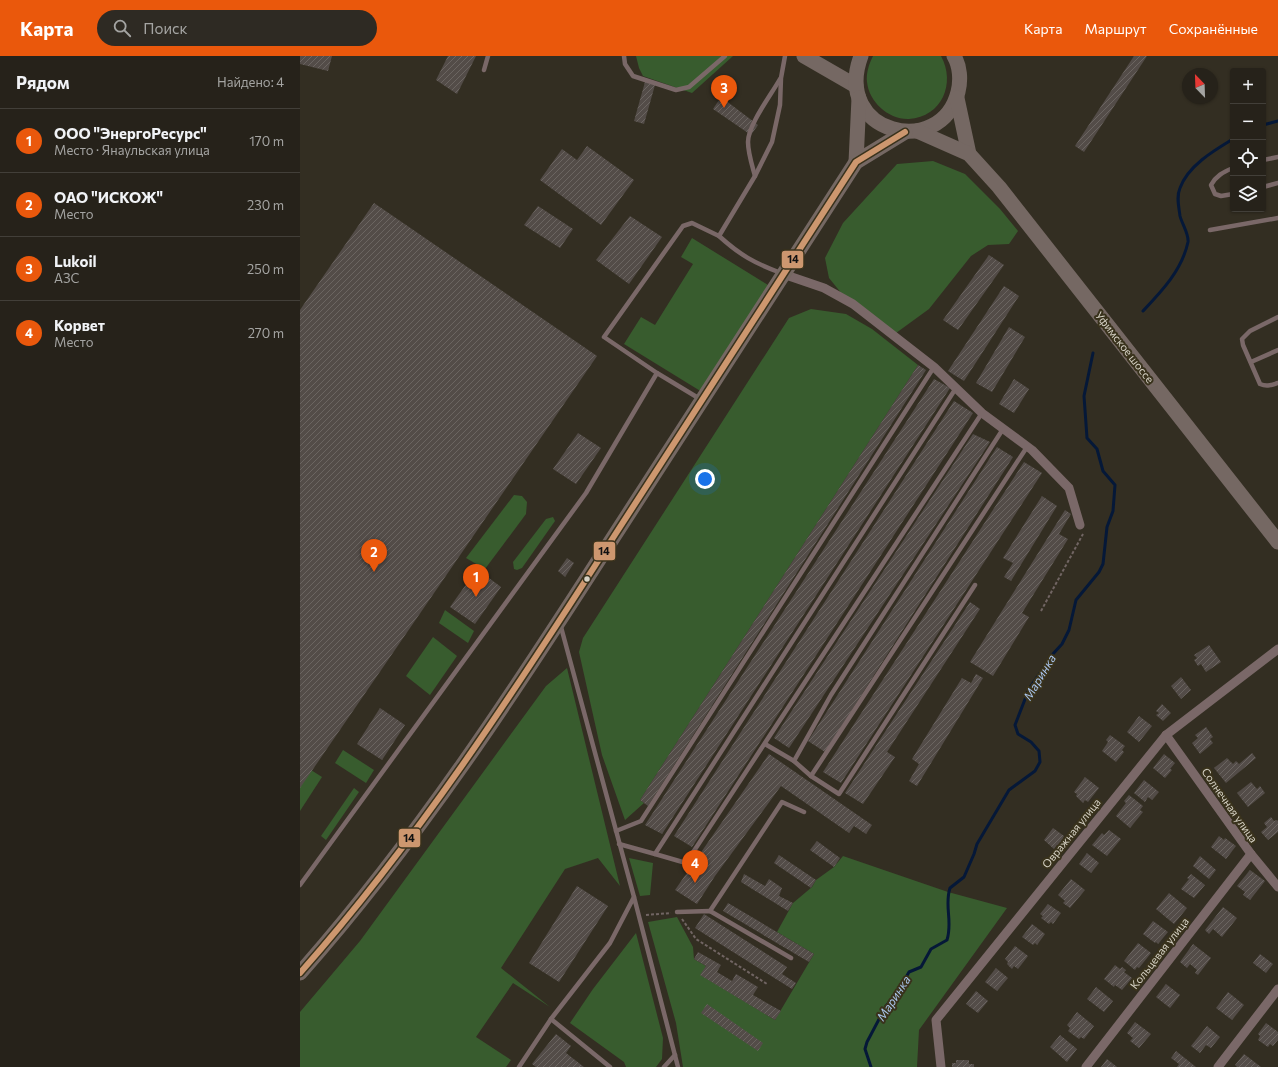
<!DOCTYPE html>
<html lang="ru">
<meta charset="utf-8">
<style>
:root{--surface:#26221a;--page:#2e2a23;--text:#f1f3f6;--muted:#a4a4a2;--line:#423f39;--accent:#ea580c}
body{margin:0;font-family:Commissioner,sans-serif;background:var(--page);color:var(--text)}
.controls{position:absolute;right:12px;top:12px;display:grid;overflow:hidden;border-radius:4px;box-shadow:0 1px 3px #0004}
.controls button{width:36px;height:36px;display:grid;place-items:center;padding:0;border:0;border-bottom:1px solid var(--line);background:var(--surface);color:var(--text);font:20px sans-serif}
.compass{position:absolute;left:882px;top:12px;width:36px;height:36px;border-radius:50%;background:var(--surface);box-shadow:0 1px 3px #0004;rotate:337deg}
.you{position:absolute;left:405px;top:423px;width:14px;height:14px;margin:-10px;border:3px solid #fff;border-radius:50%;background:#1a73e8;box-shadow:0 0 0 6px #1a73e833}
.badge{display:grid;place-items:center;width:26px;height:26px;border-radius:50%;background:var(--accent);color:#fff;font-size:13px;font-weight:700}
.pin{position:absolute;translate:-50% -33px;filter:drop-shadow(0 1px 2px #0008)}
.pin::after{content:'';position:absolute;top:21px;width:14px;height:12px;background:inherit;clip-path:polygon(0 0,100% 0,50% 100%)}
.list{margin:0;padding:0;list-style:none}
h2{display:flex;justify-content:space-between;align-items:center;height:52px;margin:0;padding:0 16px;font-size:17px}
h2 small{font-size:13px;font-weight:400;color:var(--muted)}
.list li{display:grid;grid-template-columns:26px 1fr auto;gap:12px;align-items:center;box-sizing:border-box;height:64px;padding:0 16px;border-top:1px solid var(--line)}
.list b{display:block;font-size:15px;white-space:nowrap}
.list p{margin:0;font-size:13px;white-space:nowrap;color:var(--muted)}
.list em{font-size:13px;font-style:normal;color:var(--muted)}
.icon{flex:none;width:22px;height:22px;fill:none;stroke:currentColor;stroke-width:2;stroke-linecap:round;stroke-linejoin:round}
.map{position:relative;flex:none;width:978px;height:1011px;overflow:hidden}
header{display:flex;align-items:center;gap:24px;box-sizing:border-box;height:56px;padding:0 20px;background:var(--accent);color:#fff}
header strong{font-size:19px}
nav{display:flex;gap:22px;margin-inline-start:auto;font-size:14px}
.search{width:280px;height:36px;background:var(--page);display:flex;align-items:center;gap:10px;box-sizing:border-box;padding:0 14px;border-radius:22px;color:var(--muted);font-size:15px}
main{display:flex}
aside{flex:1;background:var(--surface)}
.map>svg:first-child{display:block}
</style>
<header>
<strong>Карта</strong>
<div class="search"><svg class="icon" aria-label="search" viewBox="0 0 24 24"><circle cx="10" cy="10" r="6"/><path d="M15 15l6 6"/></svg>Поиск</div>
<nav><a>Карта</a><a>Маршрут</a><a>Сохранённые</a></nav>
</header>
<main>
<aside>
<h2>Рядом<small>Найдено: 4</small></h2>
<ul class="list">
<li><span class="badge">1</span><div><b>ООО &quot;ЭнергоРесурс&quot;</b><p>Место · Янаульская улица</p></div><em>170 m</em></li>
<li><span class="badge">2</span><div><b>ОАО &quot;ИСКОЖ&quot;</b><p>Место</p></div><em>230 m</em></li>
<li><span class="badge">3</span><div><b>Lukoil</b><p>АЗС</p></div><em>250 m</em></li>
<li><span class="badge">4</span><div><b>Корвет</b><p>Место</p></div><em>270 m</em></li>
</ul>
</aside>
<div class="map">
<svg width="978" height="1011" viewBox="0 0 978 1011">
<defs>
<pattern id="building-hatch" width="6" height="6" patternUnits="userSpaceOnUse"><rect width="6" height="6" fill="#534c48"/><path d="M-1 1l2-2M0 6l6-6M5 7l2-2" fill="none" stroke="#6b6561"/></pattern>
</defs>
<rect width="100%" height="100%" fill="#332e22"/>
<!-- grass -->
<g fill="#385c2e">
<polygon points="336,0 433,0 392,37 343,20 339,12"/>
<path d="M 573,0 L 641,0 C 656,27 642,61 609,63 C 589,64 569,46 567,26 C 566,17 569,8 573,0 Z"/>
<polygon points="633,105 665,118 700,153 718,175 709,188 688,189 671,200 629,253 596,277 542,238 529,222 525,202 543,167 597,108"/>
<polygon points="392,182 468,229 402,336 324,288 341,261 355,269 393,208 381,201"/>
<polygon points="511,253 546,258 572,273 618,309 340,744 344,747 325,764 302,699 279,596 283,582 489,262"/>
<polygon points="214,439 222,440 227,446 226,458 185,513 166,502"/>
<polygon points="253,461 255,465 222,512 217,514 214,513 213,506 246,463"/>
<polygon points="145,554 174,575 168,587 139,567"/>
<polygon points="133,581 157,600 130,639 106,620"/>
<polygon points="267,612 320,830 298,802 265,813 201,912 250,951 213,927 176,981 211,1004 206,1011 0,1011 0,956 60,885 246,630"/>
<polygon points="43,694 74,714 66,727 35,707"/>
<polygon points="11,714 22,721 0,755 0,731"/>
<polygon points="54,732 59,736 26,784 21,780"/>
<polygon points="543,800 648,836 707,852 619,974 617,1011 383,1011 376,967 348,866 377,861 393,891 394,903 406,910 401,919 475,964 514,898 477,876 493,847 512,831 516,824 534,811"/>
<polygon points="329,802 353,807 350,839 340,840"/>
<polygon points="336,877 363,982 362,1003 356,1011 326,1011 324,1006 270,967 293,933"/>
</g>
<g fill="none" stroke-linecap="round" stroke-linejoin="round">
<!-- stream -->
<g stroke="#051838" stroke-width="3">
<polyline points="963,69 978,65"/>
<path d="M 843,255 C 862,235 882,214 888,186 C 889,178 882,168 880,160 C 879,151 876,141 880,132 C 888,110 913,95 933,83"/>
<path d="M 571,1011 L 565,993 L 567,986 L 586,950 L 604,930 L 605,923 L 609,916 L 621,911 L 631,893 L 647,884 C 653,865 644,850 650,832 L 664,821 L 674,798 L 677,788 L 709,734 L 735,715 L 740,706 L 739,695 L 731,686 L 718,678 L 715,669 L 729,633 L 752,599 L 762,588 L 769,574 L 776,544 L 799,516 L 803,508 L 807,471 L 813,455 L 815,429 L 803,415 L 797,393 L 787,382 L 784,340 L 793,297"/>
</g>
</g>
<!-- building -->
<g fill="url(#building-hatch)">
<polygon points="0,0 32,0 28,15 0,8"/>
<polygon points="148,0 176,0 157,38 136,24"/>
<polygon points="834,0 847,0 784,96 775,90"/>
<polygon points="345,26 355,29 344,68 334,65"/>
<polygon points="421,41 458,69 451,79 413,53"/>
<polygon points="287,90 334,124 301,169 240,124 262,93 277,104"/>
<polygon points="74,147 297,300 0,732 0,254"/>
<polygon points="238,150 273,173 260,192 224,169"/>
<polygon points="330,160 362,181 329,228 296,204"/>
<polygon points="689,199 704,209 658,274 643,264"/>
<polygon points="704,230 719,240 664,325 648,315"/>
<polygon points="709,271 725,281 692,336 676,327"/>
<polygon points="618,309 626,314 348,750 340,744"/>
<polygon points="634,323 650,332 362,778 345,769"/>
<polygon points="714,323 729,333 714,357 699,348"/>
<polygon points="654,345 673,357 392,791 374,780"/>
<polygon points="278,377 301,392 276,428 253,413"/>
<polygon points="673,378 690,386 489,692 474,682"/>
<polygon points="697,391 713,401 525,696 508,685"/>
<polygon points="724,406 742,417 541,727 523,716"/>
<polygon points="742,440 757,450 711,525 704,521 713,507 703,502"/>
<polygon points="765,454 771,458 759,478 768,483 722,557 729,561 693,620 670,606"/>
<polygon points="267,502 274,507 265,521 258,515"/>
<polygon points="177,513 201,531 175,568 150,551"/>
<polygon points="670,546 680,553 587,696 595,701 563,748 545,737"/>
<polygon points="909,589 921,606 906,616 901,608 898,610 894,604 897,602 894,599"/>
<polygon points="676,618 683,622 617,730 609,725 619,708 612,703 662,622 671,627"/>
<polygon points="881,621 891,634 881,643 871,630"/>
<polygon points="862,648 871,657 863,665 856,659 859,657 856,655"/>
<polygon points="80,652 105,669 82,704 57,688"/>
<polygon points="839,660 852,670 839,686 827,676"/>
<polygon points="906,671 913,681 910,683 913,687 900,698 892,687 898,682 895,679"/>
<polygon points="810,679 825,690 822,694 824,696 816,706 802,695 808,686 806,684"/>
<polygon points="952,697 956,702 926,727 914,712 927,702 933,708 936,705 939,708"/>
<polygon points="469,698 572,769 566,778 554,770 549,777 481,730 415,820 397,848 375,834"/>
<polygon points="864,698 875,707 870,713 872,714 865,722 853,712"/>
<polygon points="785,721 799,732 788,746 785,744 783,747 776,740 777,738 774,736"/>
<polygon points="844,724 859,736 852,744 848,741 845,746 834,737"/>
<polygon points="951,726 957,733 960,730 965,737 948,751 937,737"/>
<polygon points="829,739 843,750 840,754 843,756 830,772 816,760 826,747 824,745"/>
<polygon points="971,761 974,765 977,764 978,765 978,776 968,784 961,776 967,771 964,767"/>
<polygon points="753,772 764,780 762,784 764,785 760,791 757,789 754,793 744,784"/>
<polygon points="809,774 821,783 807,800 792,789 802,777 804,779"/>
<polygon points="919,780 924,784 925,782 936,790 926,803 911,791"/>
<polygon points="517,785 540,802 534,811 510,794"/>
<polygon points="787,797 799,807 791,817 779,808"/>
<polygon points="479,799 516,824 511,832 474,807"/>
<polygon points="900,800 916,814 909,823 893,810"/>
<polygon points="950,814 965,825 950,844 943,839 945,836 937,830"/>
<polygon points="444,818 465,830 469,823 482,832 479,840 493,847 488,855 441,826"/>
<polygon points="891,818 905,829 894,842 881,833 889,823 887,822"/>
<polygon points="771,823 785,834 770,852 763,847 765,845 758,839"/>
<polygon points="277,830 308,850 259,926 229,907"/>
<polygon points="869,837 887,852 874,868 856,853"/>
<polygon points="428,847 514,898 509,906 423,855"/>
<polygon points="748,848 761,857 753,868 751,866 749,868 741,862 743,860 740,858"/>
<polygon points="923,851 937,862 922,881 913,873 909,878 905,874"/>
<polygon points="404,858 487,911 482,918 496,927 492,933 395,872"/>
<polygon points="853,865 868,876 858,888 856,886 855,887 843,878"/>
<polygon points="732,868 745,878 737,889 735,887 733,889 722,881"/>
<polygon points="838,887 851,897 839,912 837,911 835,914 824,905"/>
<polygon points="893,888 911,902 898,919 895,917 897,914 890,908 887,912 880,906"/>
<polygon points="715,890 728,900 718,913 714,910 712,913 707,908 708,906 705,903"/>
<polygon points="398,896 421,909 417,916 432,925 436,918 458,931 453,939 481,955 475,964 400,919 406,910 394,903"/>
<polygon points="960,898 973,908 966,917 953,907"/>
<polygon points="815,909 820,913 822,911 826,914 824,916 832,922 822,934 815,929 814,931 804,923"/>
<polygon points="696,912 708,922 697,935 685,926"/>
<polygon points="866,928 880,939 870,952 856,941"/>
<polygon points="796,931 813,945 804,956 787,943"/>
<polygon points="676,935 688,945 678,957 666,948"/>
<polygon points="928,936 944,949 932,964 916,952"/>
<polygon points="407,948 463,987 458,995 401,957"/>
<polygon points="777,956 794,970 784,983 781,981 779,983 768,975 770,972 767,969"/>
<polygon points="835,966 851,978 839,992 830,985 833,982 827,977"/>
<polygon points="966,967 978,976 978,984 973,990 970,988 968,991 958,984 960,980 958,978"/>
<polygon points="907,970 920,981 911,992 906,989 900,997 891,990"/>
<polygon points="256,978 271,990 266,997 284,1011 236,1011 232,1008"/>
<polygon points="760,979 777,993 767,1006 750,991"/>
<polygon points="876,995 896,1011 877,1011 879,1008 871,1002"/>
<polygon points="944,998 961,1011 937,1011 935,1009"/>
<polygon points="807,1003 817,1011 801,1011"/>
<polygon points="656,1004 669,1004 669,1008 674,1008 674,1011 652,1011 652,1007 656,1007"/>
</g>
<g fill="none" stroke-linecap="round" stroke-linejoin="round">
<!-- path -->
<g stroke="#716563" stroke-width="2" stroke-dasharray="3 2" stroke-linecap="butt">
<polyline points="741,555 783,478"/>
<polyline points="346,859 371,857"/>
<polyline points="382,863 396,883 467,928"/>
</g>
<!-- lane -->
<g stroke="#7a6868" stroke-width="4.5">
<polyline points="324,0 325,8 333,20 376,34 389,31 425,0"/>
<polyline points="184,14 188,0"/>
<polyline points="963,104 978,101"/>
<path d="M 933,112 C 923,116 916,120 911,129 L 915,138 L 921,140 L 933,138"/>
<path d="M 455,120 C 452,109 448,97 448,86 C 448,69 471,39 480,23"/>
<polyline points="963,131 978,127"/>
<polyline points="910,174 978,162"/>
<path d="M 481,217 C 454,207 440,199 419,180 L 455,120 L 472,86 L 480,49 L 481,22 L 485,0"/>
<path d="M 978,261 L 950,275 L 942,283 L 943,289 L 960,328 C 967,331 971,329 978,327"/>
<polyline points="951,306 978,294"/>
<polyline points="357,317 304,281 383,170 392,167 419,180"/>
<polyline points="261,571 334,841"/>
<polyline points="465,688 494,705 531,639 703,373"/>
<polyline points="494,705 511,720 727,391"/>
<polyline points="511,720 539,738 675,529"/>
<polyline points="316,775 341,765 634,311"/>
<polyline points="319,788 355,798 656,332"/>
<polyline points="355,798 386,807 682,357"/>
<polyline points="0,829 286,437 357,317 400,343"/>
<polyline points="410,855 482,746 504,756"/>
<polyline points="377,856 410,855 491,902"/>
<polyline points="219,1011 251,963"/>
<polyline points="310,1011 251,963 310,887 334,841 378,1011"/>
<polyline points="364,1011 375,999"/>
</g>
<!-- street -->
<g stroke="#7a6868" stroke-width="9">
<polyline points="483,218 524,232 553,248 634,311 682,357 732,394 769,432 780,469"/>
<polyline points="866,679 951,798 978,831"/>
<polyline points="641,1011 636,964 866,679 978,593"/>
<polyline points="786,1011 951,798"/>
<polyline points="918,1011 978,933"/>
</g>
<!-- primary -->
<g stroke="#756863" stroke-width="15">
<polyline points="504,0 556,30"/>
<path d="M 561,0 C 532,78 641,104 658,36 C 661,24 660,10 654,0"/>
<polyline points="657,42 669,98"/>
<polyline points="617,75 669,98 699,131 978,486"/>
<polyline points="556,106 559,42"/>
<path d="M 0,917 C 117,785 214,636 309,488 C 391,360 474,233 556,106 L 605,76"/>
</g>
<!-- bus-1 casing -->
<g stroke="#39321c" stroke-width="9">
<path id="bus-1" d="M 0,917 C 117,785 214,636 309,488 C 391,360 474,233 556,106 L 605,76"/>
</g>
<!-- bus-1 -->
<use href="#bus-1" stroke="#cd976f" stroke-width="6"/>
</g>
<!-- markers -->
<circle fill="#d6d2c5" stroke="#39321c" stroke-width="1.5" cx="287" cy="523" r="3.5"/>
<g text-anchor="middle" dominant-baseline="central" stroke-width="4" stroke-linejoin="round" paint-order="stroke">
<!-- street labels -->
<g font-size="11" fill="#d6d2c5" stroke="#39321c">
<text transform="translate(825 291) rotate(52)">Уфимское шоссе</text>
<text transform="translate(930 749) rotate(55)">Солнечная улица</text>
<text transform="translate(771 777) rotate(-51)">Овражная улица</text>
<text transform="translate(859 897) rotate(-52)">Кольцевая улица</text>
</g>
<!-- water labels -->
<g font-size="12" font-style="italic" fill="#aac5ec" stroke="#39321c">
<text transform="translate(739 621) rotate(-59)">Маринка</text>
<text transform="translate(593 942) rotate(-57)">Маринка</text>
</g>
</g>
<g stroke="#39321c" stroke-width="1.5">
<rect x="481" y="194" width="23" height="19" rx="4" fill="#cd976f"/>
<rect x="293" y="485" width="23" height="20" rx="4" fill="#cd976f"/>
<rect x="98" y="772" width="23" height="20" rx="4" fill="#cd976f"/>
</g>
<g font-size="11" text-anchor="middle" font-weight="bold" fill="#111">
<text x="493" y="207">14</text>
<text x="304" y="499">14</text>
<text x="109" y="786">14</text>
</g>
</svg>
<div class="controls">
<button>+</button>
<button>−</button>
<button><svg class="icon" aria-label="locate" viewBox="0 0 24 24"><circle cx="12" cy="12" r="6"/><path d="M12 2v4M12 18v4M2 12h4M18 12h4"/></svg></button>
<button><svg class="icon" aria-label="layers" viewBox="0 0 24 24"><path d="M12 4l9 5-9 5-9-5zM3 14l9 5 9-5"/></svg></button>
</div>
<svg class="compass" viewBox="-18 -18 36 36"><path d="M0-13l5 13h-10z" fill="#e53935"/><path d="M0 13l5-13h-10z" fill="#a4a4a2"/></svg>
<div class="you"></div>
<div class="pin badge" style="left:176px;top:541px">1</div>
<div class="pin badge" style="left:74px;top:516px">2</div>
<div class="pin badge" style="left:424px;top:52px">3</div>
<div class="pin badge" style="left:395px;top:827px">4</div>
</div>
</main>
